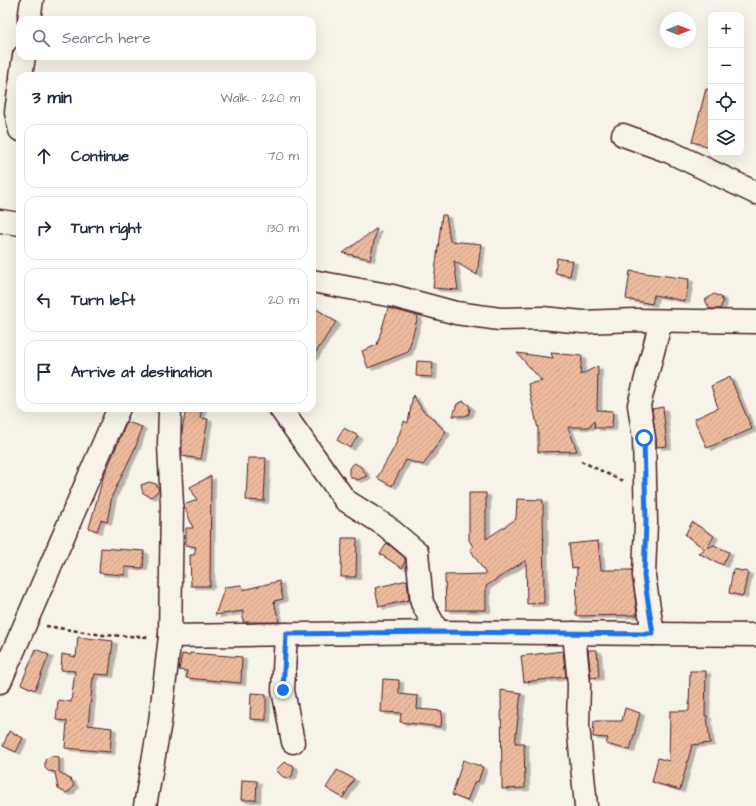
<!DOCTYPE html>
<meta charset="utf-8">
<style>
:root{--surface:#fff;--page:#f2f2f3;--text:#1f2937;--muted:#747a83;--line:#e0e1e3}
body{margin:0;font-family:"Architects Daughter",sans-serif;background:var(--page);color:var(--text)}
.controls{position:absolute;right:12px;top:12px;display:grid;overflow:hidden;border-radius:8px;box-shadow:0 4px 16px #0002}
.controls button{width:36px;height:36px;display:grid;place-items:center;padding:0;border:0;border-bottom:1px solid var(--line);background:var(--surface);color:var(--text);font:20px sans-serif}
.compass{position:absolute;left:660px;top:12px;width:36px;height:36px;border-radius:50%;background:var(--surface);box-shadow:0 4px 16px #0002;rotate:90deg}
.stop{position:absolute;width:12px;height:12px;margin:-9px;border:3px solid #1a73e8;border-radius:50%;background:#fff}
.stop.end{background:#1a73e8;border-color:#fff;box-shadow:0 1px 4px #0008}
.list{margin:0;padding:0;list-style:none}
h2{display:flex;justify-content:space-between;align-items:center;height:52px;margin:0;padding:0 16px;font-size:17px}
h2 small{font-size:13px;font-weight:400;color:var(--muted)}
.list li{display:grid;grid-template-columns:26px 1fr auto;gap:12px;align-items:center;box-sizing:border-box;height:64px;margin:0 8px 8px;padding:0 8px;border:1px solid var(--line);border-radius:12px}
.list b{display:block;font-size:15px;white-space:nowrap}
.list em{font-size:13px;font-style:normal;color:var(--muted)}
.icon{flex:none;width:22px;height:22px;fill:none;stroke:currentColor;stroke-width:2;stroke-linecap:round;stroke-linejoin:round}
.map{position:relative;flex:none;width:756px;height:806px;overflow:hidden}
.search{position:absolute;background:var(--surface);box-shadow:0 4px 16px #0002;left:16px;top:16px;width:300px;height:44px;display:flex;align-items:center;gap:10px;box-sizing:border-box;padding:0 14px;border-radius:12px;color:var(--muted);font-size:15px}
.panel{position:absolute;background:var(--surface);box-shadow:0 4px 16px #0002;left:16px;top:72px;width:300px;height:340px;border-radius:12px}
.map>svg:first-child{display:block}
</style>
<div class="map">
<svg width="756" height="806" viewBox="0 0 756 806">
<defs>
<pattern id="building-hatch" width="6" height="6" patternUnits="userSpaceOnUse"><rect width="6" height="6" fill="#edbb9d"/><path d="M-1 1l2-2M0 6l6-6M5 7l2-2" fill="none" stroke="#cda087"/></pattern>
<filter id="shadow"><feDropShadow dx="4.5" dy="2.5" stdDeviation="0" flood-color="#0004"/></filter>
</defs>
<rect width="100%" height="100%" fill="#f7f3e8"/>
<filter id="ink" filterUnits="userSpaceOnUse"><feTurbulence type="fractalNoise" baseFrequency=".025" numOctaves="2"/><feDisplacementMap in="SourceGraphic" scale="8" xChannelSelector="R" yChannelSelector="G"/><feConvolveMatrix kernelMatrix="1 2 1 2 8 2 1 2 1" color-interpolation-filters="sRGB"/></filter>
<g filter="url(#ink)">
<!-- building -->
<g fill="url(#building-hatch)" stroke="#4a1f2b" filter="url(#shadow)">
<polygon points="706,89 711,90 711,147 692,142"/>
<polygon points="442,215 446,215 450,241 481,244 477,275 454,261 458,290 433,288"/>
<polygon points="377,228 370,259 343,253"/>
<polygon points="557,258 573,261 570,276 555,273"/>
<polygon points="630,271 689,279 685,301 654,295 652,304 626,299"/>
<polygon points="714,294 721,297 723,302 720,309 710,309 705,300"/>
<polygon points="312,306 336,322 312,358"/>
<polygon points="388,308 418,316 408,352 368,368 362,351 377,345"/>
<polygon points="517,353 553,358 551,353 582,356 580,375 598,366 597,410 613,411 612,428 595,428 594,421 590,427 568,427 577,451 538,452 538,429 528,384 542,381"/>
<polygon points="417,361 433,362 432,377 416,376"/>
<polygon points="730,377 752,429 707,448 694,419 718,408 711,386"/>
<polygon points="413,395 423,411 430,416 446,432 423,465 406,460 392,486 377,478 395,446 404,421 408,423"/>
<polygon points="464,401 470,407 469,414 464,416 453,416 457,404"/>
<polygon points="663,407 667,446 657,447 652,409"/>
<polygon points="186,408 202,408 200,418 208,419 201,459 182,456 182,432"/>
<polygon points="127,422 142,427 136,446 112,496 107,522 101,520 97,531 89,528 103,478"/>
<polygon points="344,428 358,436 350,448 337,440"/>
<polygon points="248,458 266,458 264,501 246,500"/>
<polygon points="355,463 361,467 367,476 357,480 349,476 349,468"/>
<polygon points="211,476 210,586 191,586 190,555 194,555 196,547 186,545 186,528 193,528 184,505 197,500 190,487"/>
<polygon points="149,482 156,484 159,490 151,497 143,493 141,485"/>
<polygon points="469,493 486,493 486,539 516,519 517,499 543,500 544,603 527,604 526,560 486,586 486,610 446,610 445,575 486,574 470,549 473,547 469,540"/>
<polygon points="692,522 714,536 707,548 714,545 729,552 723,565 698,553 705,549 685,535"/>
<polygon points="342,538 357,538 356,577 341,577"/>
<polygon points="598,541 601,570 632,570 637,615 576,616 577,567 572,568 569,544"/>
<polygon points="387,543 405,558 405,562 402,568 380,554"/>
<polygon points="101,548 144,551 143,568 125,567 125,575 99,573"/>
<polygon points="733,569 748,572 743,596 729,593"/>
<polygon points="407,580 409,600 379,607 375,588"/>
<polygon points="279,581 283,599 274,601 279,622 243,622 243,611 215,615 225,587 241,585 243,590"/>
<polygon points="78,637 113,641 109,675 95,674 94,678 93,678 88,725 112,728 110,752 65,748 67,721 56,720 58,700 71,702 75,671 61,670 62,654 76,657"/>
<polygon points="36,649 49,655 35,690 21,684"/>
<polygon points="588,650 597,650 599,677 591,678"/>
<polygon points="563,651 566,677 524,682 521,656"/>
<polygon points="190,653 242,657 241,683 186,678 187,671 179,670 182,654 189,655"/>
<polygon points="690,671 706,671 705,716 707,716 710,743 692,745 680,790 652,782 658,758 669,761 670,711 689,711"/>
<polygon points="383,679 399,680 399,694 418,696 417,709 442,711 441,727 400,722 401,713 381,712"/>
<polygon points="501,690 521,693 515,743 524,743 525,788 502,789"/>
<polygon points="251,693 266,694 266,720 250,719"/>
<polygon points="625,708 640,713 630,750 606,744 608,738 593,737 594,721 622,721"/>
<polygon points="9,731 23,738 16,752 3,746"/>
<polygon points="51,756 59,757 59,772 71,780 74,785 70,791 66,793 58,789 55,772 48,771 45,768 45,760"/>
<polygon points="463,760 483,767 478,782 475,781 467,801 452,795"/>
<polygon points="284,762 293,765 294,768 292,776 288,778 283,777 276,770"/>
<polygon points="337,770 354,779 343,798 326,788"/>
<polygon points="242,780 257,781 256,800 241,800"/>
</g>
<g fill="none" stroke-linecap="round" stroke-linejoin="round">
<!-- minor casing -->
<g stroke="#4a1f2b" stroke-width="25">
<g id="minor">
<polyline points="29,20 32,0"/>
<polyline points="21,76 24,56"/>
<polyline points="20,84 16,112 20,130"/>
<polyline points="623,135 670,152 756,193"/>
<polyline points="0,221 20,224"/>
<polyline points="312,281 393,296 456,313 500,319 542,318 583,322 635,320 756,322"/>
<polyline points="280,408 345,500 386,526 417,552 422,603 438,632"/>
<polyline points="574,633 579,684 578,725 586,806"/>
<polyline points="286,634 283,690 293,742"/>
<polyline points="653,634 644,576 646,522 644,438 639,405 661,321"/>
<polyline points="170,636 438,632 756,635"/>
<polyline points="0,682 119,408"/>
<polyline points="145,806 160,722 170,636 172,505 169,445 170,408"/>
</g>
</g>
<!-- path -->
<g stroke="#4a1f2b" stroke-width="2.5" stroke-dasharray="4 3" stroke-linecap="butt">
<polyline points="581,461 620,480 625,481"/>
<polyline points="46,626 103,635 150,637"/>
</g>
<!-- minor -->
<use href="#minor" stroke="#f7f3e8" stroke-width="22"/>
</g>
</g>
<g fill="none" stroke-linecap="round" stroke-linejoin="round" filter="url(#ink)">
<!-- route -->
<polyline stroke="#1a73e8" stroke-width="5" points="283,690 286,634 438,632 653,634 644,576 646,522 644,438"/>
</g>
</svg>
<div class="controls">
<button>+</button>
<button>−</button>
<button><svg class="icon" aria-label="locate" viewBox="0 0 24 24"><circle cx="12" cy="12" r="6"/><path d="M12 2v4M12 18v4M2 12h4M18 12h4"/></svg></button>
<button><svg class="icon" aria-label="layers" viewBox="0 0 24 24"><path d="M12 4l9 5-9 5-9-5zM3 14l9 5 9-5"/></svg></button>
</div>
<svg class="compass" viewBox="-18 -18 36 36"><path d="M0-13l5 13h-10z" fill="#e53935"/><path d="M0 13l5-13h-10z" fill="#747a83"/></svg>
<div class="stop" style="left:644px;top:438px"></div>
<div class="stop end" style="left:283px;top:690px"></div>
<div class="search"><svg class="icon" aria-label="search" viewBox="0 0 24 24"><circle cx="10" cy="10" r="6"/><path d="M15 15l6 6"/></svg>Search here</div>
<section class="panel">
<h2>3 min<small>Walk · 220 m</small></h2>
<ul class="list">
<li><svg class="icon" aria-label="ahead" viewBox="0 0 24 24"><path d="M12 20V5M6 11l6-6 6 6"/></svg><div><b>Continue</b></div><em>70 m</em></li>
<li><svg class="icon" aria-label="right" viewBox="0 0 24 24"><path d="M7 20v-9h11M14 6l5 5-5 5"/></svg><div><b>Turn right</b></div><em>130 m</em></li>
<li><svg class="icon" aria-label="left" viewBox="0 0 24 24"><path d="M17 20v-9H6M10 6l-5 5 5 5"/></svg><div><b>Turn left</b></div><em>20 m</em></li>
<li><svg class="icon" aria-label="arrive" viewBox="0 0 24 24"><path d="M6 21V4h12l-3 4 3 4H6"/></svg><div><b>Arrive at destination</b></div></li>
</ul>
</section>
</div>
